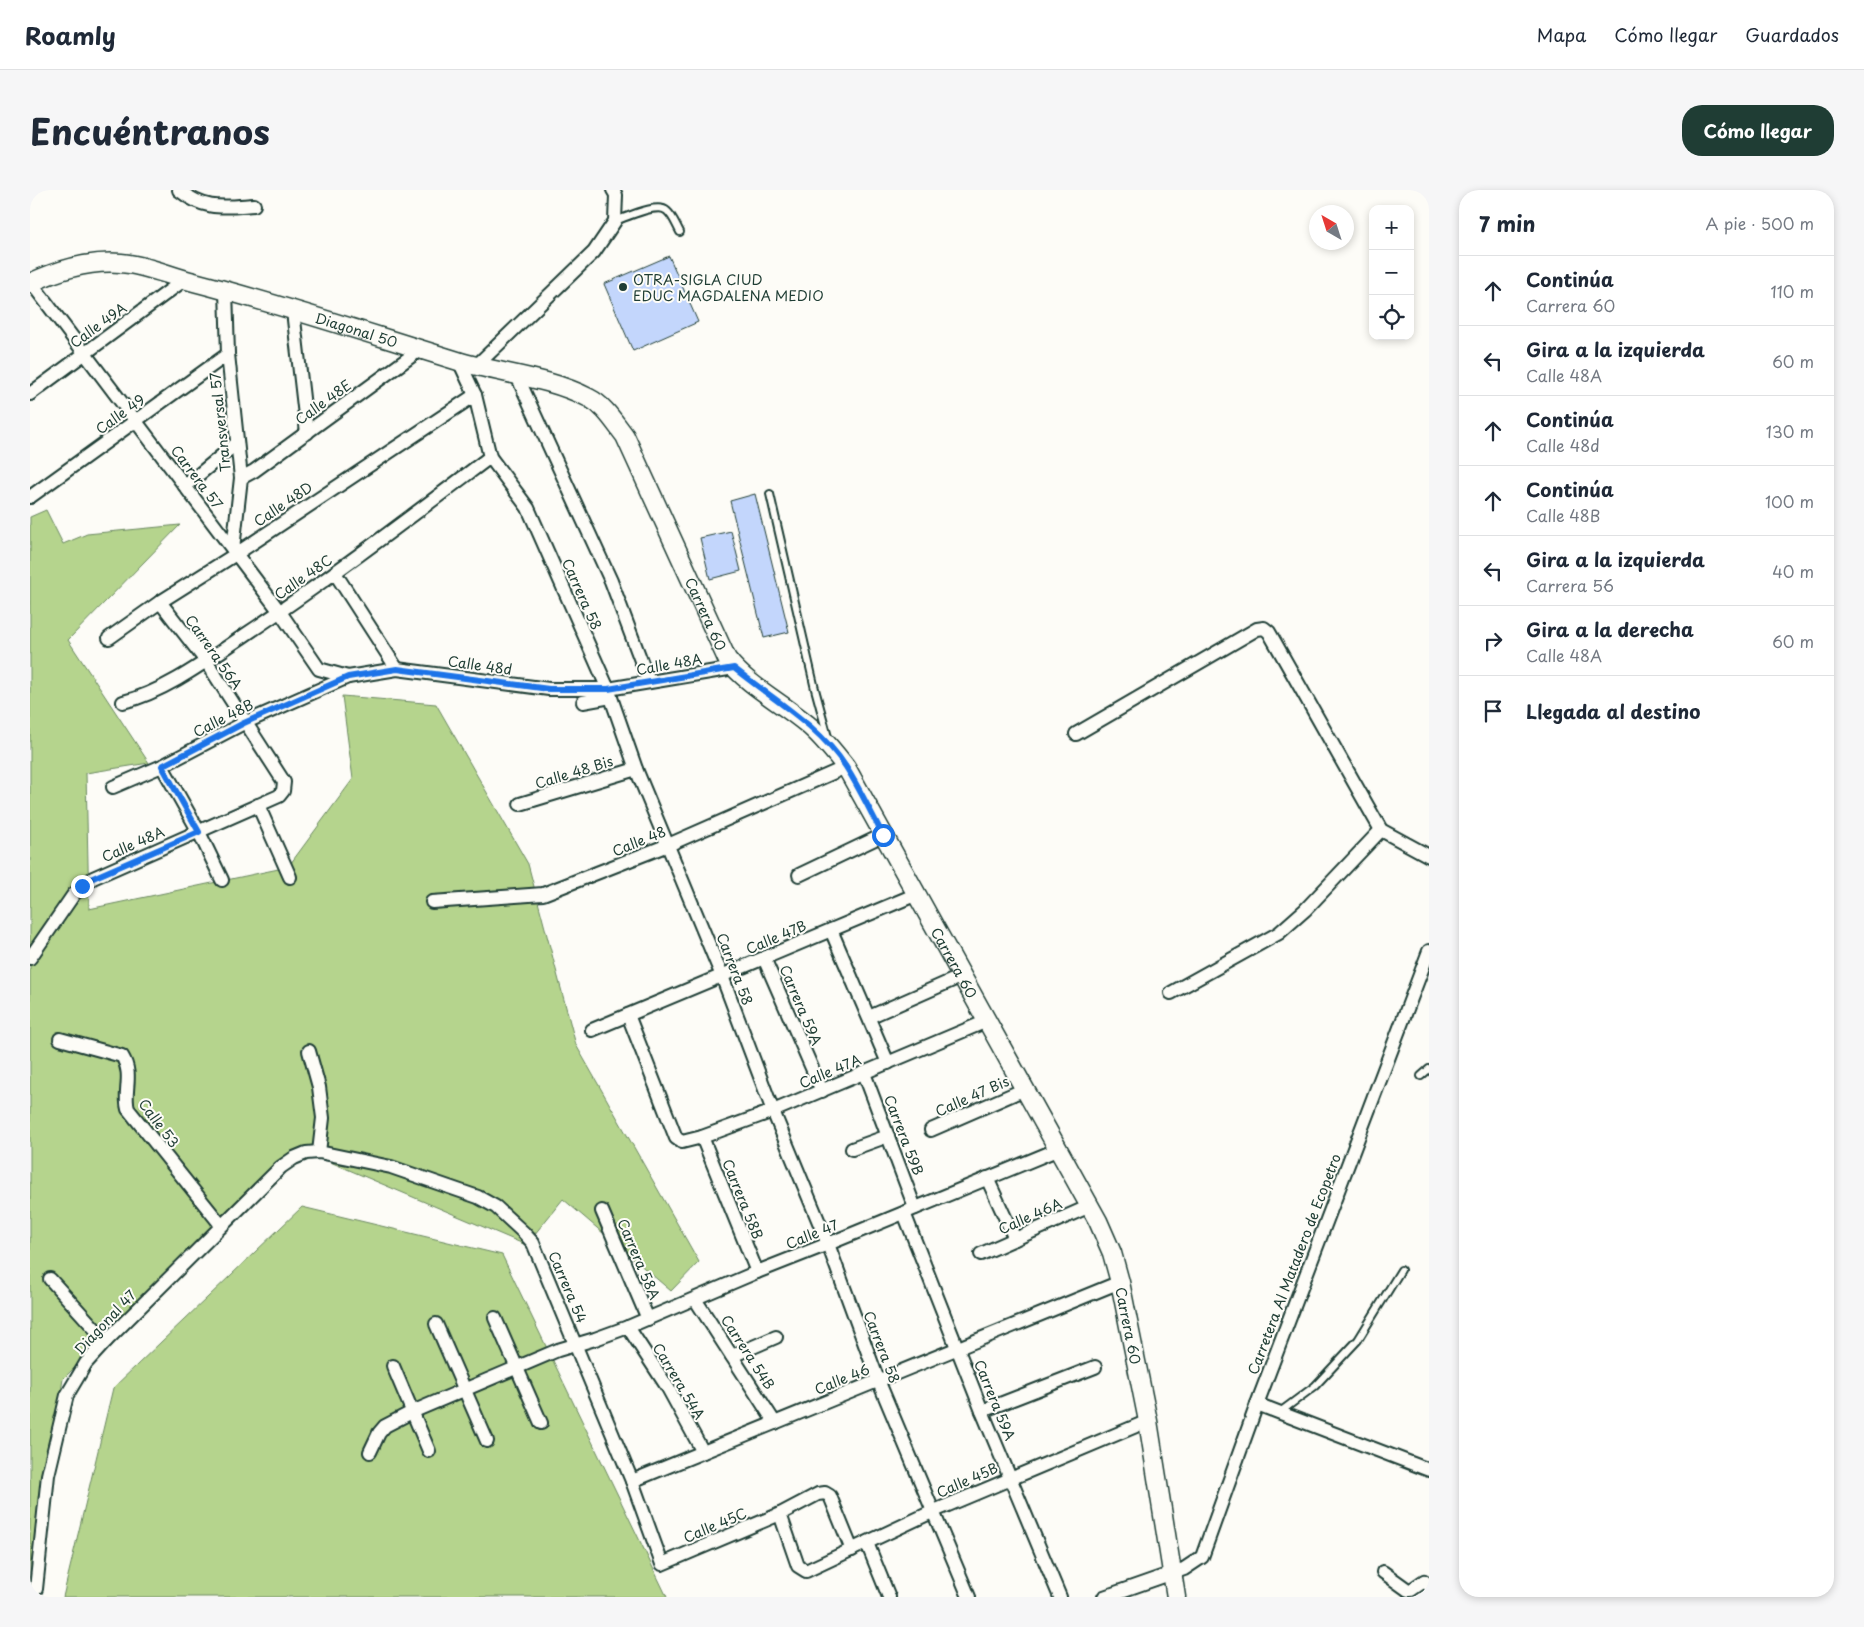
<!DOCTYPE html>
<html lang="es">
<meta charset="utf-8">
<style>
:root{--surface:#fff;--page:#f6f6f7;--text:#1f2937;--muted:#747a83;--line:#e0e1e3;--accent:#1f3d34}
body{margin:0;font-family:"Playpen Sans",sans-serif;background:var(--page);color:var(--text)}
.controls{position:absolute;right:15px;top:15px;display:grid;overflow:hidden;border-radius:10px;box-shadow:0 2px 8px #0003}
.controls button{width:45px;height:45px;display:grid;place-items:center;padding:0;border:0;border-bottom:1px solid var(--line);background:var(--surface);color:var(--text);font:25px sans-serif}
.compass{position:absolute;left:1279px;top:15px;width:45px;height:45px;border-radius:50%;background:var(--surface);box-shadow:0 2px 8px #0003;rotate:321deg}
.stop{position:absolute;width:15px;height:15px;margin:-11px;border:4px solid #1a73e8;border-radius:50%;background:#fff}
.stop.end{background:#1a73e8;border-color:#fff;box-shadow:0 1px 5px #0008}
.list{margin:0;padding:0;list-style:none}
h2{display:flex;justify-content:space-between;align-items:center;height:65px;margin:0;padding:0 20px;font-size:21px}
h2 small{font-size:16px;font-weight:400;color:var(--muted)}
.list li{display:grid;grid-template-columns:32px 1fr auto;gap:15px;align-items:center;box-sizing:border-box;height:70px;padding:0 20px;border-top:1px solid var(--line)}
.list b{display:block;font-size:19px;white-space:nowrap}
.list p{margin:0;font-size:16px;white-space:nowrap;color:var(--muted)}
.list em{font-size:16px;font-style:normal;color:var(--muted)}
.icon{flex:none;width:28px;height:28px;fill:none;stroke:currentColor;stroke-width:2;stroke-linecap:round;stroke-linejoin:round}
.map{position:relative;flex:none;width:1399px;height:1407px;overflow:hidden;border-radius:20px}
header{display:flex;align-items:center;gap:30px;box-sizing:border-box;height:70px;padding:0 25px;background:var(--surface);border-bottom:1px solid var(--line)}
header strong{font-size:24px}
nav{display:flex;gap:28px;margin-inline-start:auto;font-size:18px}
.intro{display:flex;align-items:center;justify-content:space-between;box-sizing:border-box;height:120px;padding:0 30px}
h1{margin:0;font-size:35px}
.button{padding:12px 22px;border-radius:20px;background:var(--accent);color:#fff;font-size:18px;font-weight:700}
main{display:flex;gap:30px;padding:0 30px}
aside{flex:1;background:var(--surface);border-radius:20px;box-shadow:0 2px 8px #0003}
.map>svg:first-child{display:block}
</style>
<header>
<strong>Roamly</strong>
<nav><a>Mapa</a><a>Cómo llegar</a><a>Guardados</a></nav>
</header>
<div class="intro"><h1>Encuéntranos</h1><a class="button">Cómo llegar</a></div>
<main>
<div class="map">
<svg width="1399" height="1407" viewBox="0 0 1399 1407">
<rect width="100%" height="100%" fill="#fdfcf7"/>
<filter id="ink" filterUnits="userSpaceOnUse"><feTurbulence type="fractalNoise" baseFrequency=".02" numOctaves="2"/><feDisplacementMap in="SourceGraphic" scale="10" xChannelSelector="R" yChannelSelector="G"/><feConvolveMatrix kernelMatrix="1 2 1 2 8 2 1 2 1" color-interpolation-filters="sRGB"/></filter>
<g filter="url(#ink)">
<!-- green -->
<g fill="#b5d48d" stroke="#6a8860">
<polygon points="16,320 33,354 57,344 150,335 38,450 119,573 56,583 59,719 258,677 323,589 312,506 406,514 498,674 546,855 669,1072 641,1101 533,1009 496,1055 272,960 190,1034 33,1189 0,1398 0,327"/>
<polygon points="272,1017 472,1065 637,1407 33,1407 83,1198"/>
</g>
<!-- building -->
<g fill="#c3d6fc" stroke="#1f3d34">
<polygon points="639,66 668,132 603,161 574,94"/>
<polygon points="725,304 759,442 734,448 700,311"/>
<polygon points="701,341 711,381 680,389 670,348"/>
</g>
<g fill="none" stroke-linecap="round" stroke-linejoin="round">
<!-- lane casing -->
<g stroke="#1f3d34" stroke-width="10">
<g id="lane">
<path d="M 585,31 C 597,27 628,12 637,21 C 643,26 646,35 650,42"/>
<polyline points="740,304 785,499 798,547"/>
<polyline points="1391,886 1399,879"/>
<polyline points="1250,1222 1285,1196 1328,1150 1371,1080"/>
</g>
</g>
<!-- street casing -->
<g stroke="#1f3d34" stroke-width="16">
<g id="street">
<path d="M 149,0 C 175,21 193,17 224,15"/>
<polyline points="0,91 250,422 289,479 318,487"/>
<polyline points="196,100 198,164 211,288 203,359"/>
<polyline points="263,121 277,243"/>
<polyline points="429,171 445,205 460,267 498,318 578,499 606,579 692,786 743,921 798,1054 848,1190 939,1407"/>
<polyline points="446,176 564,62 585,31 586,5 583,0"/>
<polyline points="487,186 581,391 619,492"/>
<polyline points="0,204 154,90"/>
<polyline points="211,288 224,281 391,159"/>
<polyline points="155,296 207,253"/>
<polyline points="0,307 198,164"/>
<polyline points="305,383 367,479"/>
<polyline points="79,448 130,412 206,364 445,205"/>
<path d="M 93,512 C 135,502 179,469 215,445 C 299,389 379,328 460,267"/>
<polyline points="553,512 581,507"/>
<polyline points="1046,544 1227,439 1234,438 1239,442 1351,640 1399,666"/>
<polyline points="132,576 169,642 192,690"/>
<polyline points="83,597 132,576 214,533 318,487 367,479 519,499 578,499 704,478"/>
<polyline points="490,614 606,579"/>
<polyline points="228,615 260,687"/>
<polyline points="769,685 853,645"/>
<polyline points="402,712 513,704 638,655 816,577"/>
<polyline points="801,740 858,873"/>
<polyline points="0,768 44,704 63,688 249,606 253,601 254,592 176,471 130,412"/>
<polyline points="734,768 792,901"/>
<polyline points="1141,803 1249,743 1275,720 1351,640"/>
<polyline points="598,825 646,948 652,952 672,947 743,921 957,831"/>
<polyline points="839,827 932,786"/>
<polyline points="562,840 887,704"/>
<path d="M 30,849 L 92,866 C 104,885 93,902 98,919 L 191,1035"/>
<polyline points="279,861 289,897 293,928 289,962"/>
<polyline points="834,883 885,1018"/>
<polyline points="901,940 995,899"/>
<polyline points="672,947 727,1082"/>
<polyline points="822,959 858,946"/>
<polyline points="957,988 985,1049"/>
<polyline points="572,1021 618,1129"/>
<polyline points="874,1023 952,1221 1030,1407"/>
<polyline points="951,1064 1060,1016"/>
<polyline points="20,1089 76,1151"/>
<polyline points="665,1109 745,1233"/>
<polyline points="465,1128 511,1233"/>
<polyline points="406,1134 457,1251"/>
<polyline points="598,1137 638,1198 673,1262"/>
<polyline points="702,1166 746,1147"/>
<polyline points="363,1176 399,1261"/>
<polyline points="1227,1214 1399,1280"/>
<polyline points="952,1221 1065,1177"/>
<polyline points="340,1262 349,1243 355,1236 382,1222 528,1160 565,1149 598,1137 727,1082 798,1054 1029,959"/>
<polyline points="602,1291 1090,1092"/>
<polyline points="750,1324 768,1376 776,1381 904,1321 1118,1231"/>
<polyline points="837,1353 859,1407"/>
<polyline points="1353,1382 1378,1400 1381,1400 1394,1391 1399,1395"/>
<polyline points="6,1399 18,1285 37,1205 56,1173 76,1151 251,977 264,968 276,963 289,962 361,977 448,1007 466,1017 493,1042 503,1053 602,1291 632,1374 750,1324 788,1304 795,1303 800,1306 822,1360"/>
<polyline points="1074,1407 1154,1379 1172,1367 1227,1214 1399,761"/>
</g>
</g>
<!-- secondary casing -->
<g stroke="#1f3d34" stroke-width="21">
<g id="secondary">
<path id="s1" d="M 0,93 C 28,80 60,70 91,73 C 117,75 139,86 164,92 C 253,115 340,144 428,171 C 471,184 518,187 559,208 C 575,216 584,232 595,246 L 697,469 C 718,496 751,512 777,534 C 792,546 804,562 816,577 L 1068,1031 L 1082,1063 L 1090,1092 L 1118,1231 L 1146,1407"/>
</g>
</g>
<!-- lane -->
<use href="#lane" stroke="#fdfcf7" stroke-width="6"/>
<!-- street -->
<use href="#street" stroke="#fdfcf7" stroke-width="12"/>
<!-- secondary -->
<use href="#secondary" stroke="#fdfcf7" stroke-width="18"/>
</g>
</g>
<g fill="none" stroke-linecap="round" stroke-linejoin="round" filter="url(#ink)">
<!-- route -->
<path stroke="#1a73e8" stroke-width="6" d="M 52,696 L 63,688 L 169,642 L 132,576 L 214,533 L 318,487 L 367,479 L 519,499 L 578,499 L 704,478 C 742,509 789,535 816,577 C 830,599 841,623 853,645"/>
</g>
<!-- markers -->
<circle fill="#1f3d34" stroke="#fdfcf7" stroke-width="2" cx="593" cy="97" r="5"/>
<g text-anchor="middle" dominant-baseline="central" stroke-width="4" stroke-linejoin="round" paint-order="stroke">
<!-- poi labels -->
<g font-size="14" fill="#1f3d34" stroke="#fdfcf7" text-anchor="start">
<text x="603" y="89">OTRA-SIGLA CIUD<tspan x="603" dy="16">EDUC MAGDALENA MEDIO</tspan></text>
</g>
<!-- street labels -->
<g font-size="14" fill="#1f3d34" stroke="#fdfcf7">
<text transform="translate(68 135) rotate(-36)">Calle 49A</text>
<text stroke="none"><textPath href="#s1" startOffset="339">Diagonal 50</textPath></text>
<text transform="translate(293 212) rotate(-36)">Calle 48E</text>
<text transform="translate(90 224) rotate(-36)">Calle 49</text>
<text transform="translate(190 232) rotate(-96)">Transversal 57</text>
<text transform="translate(167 287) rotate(53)">Carrera 57</text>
<text transform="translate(253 314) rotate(-34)">Calle 48D</text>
<text transform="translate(273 387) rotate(-35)">Calle 48C</text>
<text transform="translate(552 404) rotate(66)">Carrera 58</text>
<text stroke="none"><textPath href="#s1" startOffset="830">Carrera 60</textPath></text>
<text transform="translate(184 462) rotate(55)">Carrera 56A</text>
<text transform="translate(639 474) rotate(-10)">Calle 48A</text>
<text transform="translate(450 475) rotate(8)">Calle 48d</text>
<text transform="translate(193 528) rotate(-27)">Calle 48B</text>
<text transform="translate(544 582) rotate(-17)">Calle 48 Bis</text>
<text transform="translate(609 651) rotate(-22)">Calle 48</text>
<text transform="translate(103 654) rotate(-24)">Calle 48A</text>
<text transform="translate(746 747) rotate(-23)">Calle 47B</text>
<text stroke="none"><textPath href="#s1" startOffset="1265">Carrera 60</textPath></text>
<text transform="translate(705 779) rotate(69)">Carrera 58</text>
<text transform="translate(771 815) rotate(67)">Carrera 59A</text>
<text transform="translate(800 881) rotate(-23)">Calle 47A</text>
<text transform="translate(942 906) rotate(-24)">Calle 47 Bis</text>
<text transform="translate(129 933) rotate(53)">Calle 53</text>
<text transform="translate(874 945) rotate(69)">Carrera 59B</text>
<text transform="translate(713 1009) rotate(68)">Carrera 58B</text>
<text transform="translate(1000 1026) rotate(-24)">Calle 46A</text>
<text transform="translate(782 1044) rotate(-22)">Calle 47</text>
<text transform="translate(609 1069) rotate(67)">Carrera 58A</text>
<text transform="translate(1264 1074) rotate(-69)">Carretera Al Matadero de Ecopetro</text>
<text transform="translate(538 1097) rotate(67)">Carrera 54</text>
<text transform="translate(75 1132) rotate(-47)">Diagonal 47</text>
<text stroke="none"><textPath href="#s1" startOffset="1670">Carrera 60</textPath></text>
<text transform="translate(852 1157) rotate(69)">Carrera 58</text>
<text transform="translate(718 1162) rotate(57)">Carrera 54B</text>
<text transform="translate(812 1189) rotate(-22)">Calle 46</text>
<text transform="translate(649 1191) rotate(59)">Carrera 54A</text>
<text transform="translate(965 1210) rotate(68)">Carrera 59A</text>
<text transform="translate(937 1290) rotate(-24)">Calle 45B</text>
<text transform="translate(685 1335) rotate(-23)">Calle 45C</text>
</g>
</g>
</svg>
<div class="controls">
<button>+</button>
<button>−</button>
<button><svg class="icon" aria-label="locate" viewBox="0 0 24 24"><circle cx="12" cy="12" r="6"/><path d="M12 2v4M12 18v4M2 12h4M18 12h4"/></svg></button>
</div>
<svg class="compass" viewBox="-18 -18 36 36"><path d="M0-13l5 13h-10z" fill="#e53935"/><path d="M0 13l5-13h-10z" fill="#747a83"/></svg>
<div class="stop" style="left:853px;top:645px"></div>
<div class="stop end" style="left:52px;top:696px"></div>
</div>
<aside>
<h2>7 min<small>A pie · 500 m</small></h2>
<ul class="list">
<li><svg class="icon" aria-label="ahead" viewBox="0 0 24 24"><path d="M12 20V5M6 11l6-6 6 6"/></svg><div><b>Continúa</b><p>Carrera 60</p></div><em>110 m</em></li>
<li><svg class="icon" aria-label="left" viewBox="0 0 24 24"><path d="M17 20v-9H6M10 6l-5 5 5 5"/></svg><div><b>Gira a la izquierda</b><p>Calle 48A</p></div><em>60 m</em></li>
<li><svg class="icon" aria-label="ahead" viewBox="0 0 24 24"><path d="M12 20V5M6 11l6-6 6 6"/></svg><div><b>Continúa</b><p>Calle 48d</p></div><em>130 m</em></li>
<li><svg class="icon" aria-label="ahead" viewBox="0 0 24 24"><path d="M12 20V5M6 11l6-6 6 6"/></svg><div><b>Continúa</b><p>Calle 48B</p></div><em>100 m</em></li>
<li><svg class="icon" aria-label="left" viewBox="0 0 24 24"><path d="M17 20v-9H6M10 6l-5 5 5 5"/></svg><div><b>Gira a la izquierda</b><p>Carrera 56</p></div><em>40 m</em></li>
<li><svg class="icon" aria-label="right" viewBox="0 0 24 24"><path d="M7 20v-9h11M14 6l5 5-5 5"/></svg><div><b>Gira a la derecha</b><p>Calle 48A</p></div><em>60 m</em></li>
<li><svg class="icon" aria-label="arrive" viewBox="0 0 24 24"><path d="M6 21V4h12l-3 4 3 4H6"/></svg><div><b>Llegada al destino</b></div></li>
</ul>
</aside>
</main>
